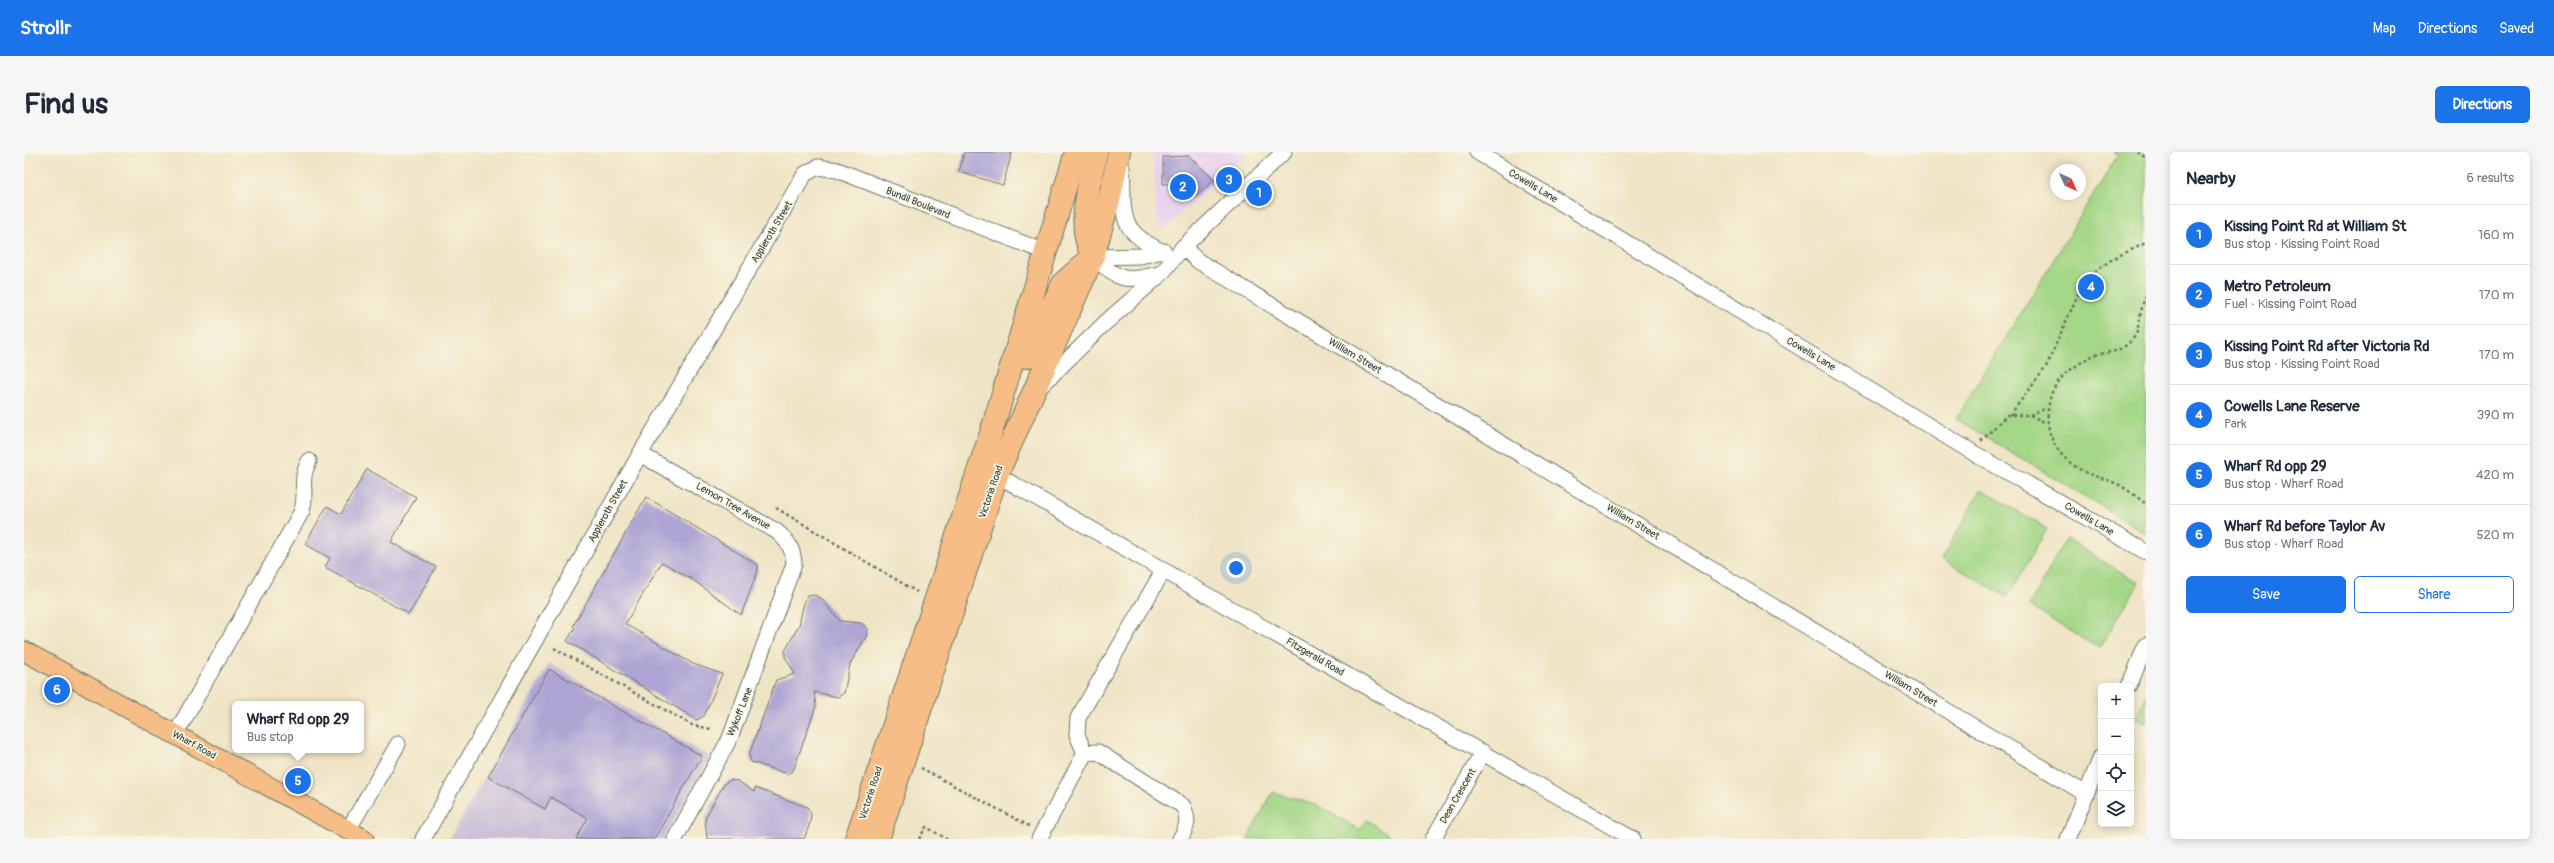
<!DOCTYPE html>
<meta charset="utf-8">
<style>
:root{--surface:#fff;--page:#f6f6f7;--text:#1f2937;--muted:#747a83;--line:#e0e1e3;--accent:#1a73e8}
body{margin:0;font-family:Pangolin,sans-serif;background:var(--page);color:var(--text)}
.controls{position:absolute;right:12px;bottom:12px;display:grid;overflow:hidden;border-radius:6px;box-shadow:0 2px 10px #0003}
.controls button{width:36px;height:36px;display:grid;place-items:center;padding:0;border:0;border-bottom:1px solid var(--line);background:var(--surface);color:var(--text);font:20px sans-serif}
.compass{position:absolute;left:2026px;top:12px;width:36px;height:36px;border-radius:50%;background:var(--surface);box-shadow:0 2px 10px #0003;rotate:135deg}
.you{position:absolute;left:1212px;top:416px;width:14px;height:14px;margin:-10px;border:3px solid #fff;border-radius:50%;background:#1a73e8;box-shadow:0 0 0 6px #1a73e833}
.badge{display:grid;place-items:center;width:26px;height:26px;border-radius:50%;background:var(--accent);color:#fff;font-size:13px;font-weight:700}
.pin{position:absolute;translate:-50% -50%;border:2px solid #fff;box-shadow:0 1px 4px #0006}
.popup{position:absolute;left:208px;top:549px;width:132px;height:52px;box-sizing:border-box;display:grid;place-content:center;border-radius:6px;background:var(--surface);filter:drop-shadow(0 1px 3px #0005);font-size:13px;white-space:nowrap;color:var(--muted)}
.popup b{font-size:15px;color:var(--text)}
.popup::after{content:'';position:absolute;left:50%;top:100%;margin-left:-8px;border:8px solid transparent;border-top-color:var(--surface)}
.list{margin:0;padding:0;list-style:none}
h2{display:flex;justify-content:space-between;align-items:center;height:52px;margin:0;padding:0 16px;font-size:17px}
h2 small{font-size:13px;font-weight:400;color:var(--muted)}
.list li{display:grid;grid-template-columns:26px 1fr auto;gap:12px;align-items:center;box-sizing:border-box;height:60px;padding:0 16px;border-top:1px solid var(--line)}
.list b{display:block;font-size:15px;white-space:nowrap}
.list p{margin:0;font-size:13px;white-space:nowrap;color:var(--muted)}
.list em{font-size:13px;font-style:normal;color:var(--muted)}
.actions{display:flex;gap:8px;padding:12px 16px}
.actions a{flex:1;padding:9px 0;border:1px solid var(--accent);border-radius:6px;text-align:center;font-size:14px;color:var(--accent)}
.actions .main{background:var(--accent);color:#fff}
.icon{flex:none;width:22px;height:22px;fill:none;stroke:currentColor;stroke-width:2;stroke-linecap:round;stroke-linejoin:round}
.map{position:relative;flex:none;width:2122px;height:687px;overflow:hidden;border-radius:6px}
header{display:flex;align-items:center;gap:24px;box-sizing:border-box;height:56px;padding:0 20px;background:var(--accent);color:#fff}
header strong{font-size:19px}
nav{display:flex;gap:22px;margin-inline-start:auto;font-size:14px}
.intro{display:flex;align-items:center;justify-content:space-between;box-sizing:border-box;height:96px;padding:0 24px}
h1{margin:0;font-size:28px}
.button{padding:10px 18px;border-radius:6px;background:var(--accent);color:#fff;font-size:14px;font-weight:700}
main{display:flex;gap:24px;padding:0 24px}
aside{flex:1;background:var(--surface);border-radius:6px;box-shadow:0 2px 10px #0003}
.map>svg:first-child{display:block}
</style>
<header>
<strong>Strollr</strong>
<nav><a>Map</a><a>Directions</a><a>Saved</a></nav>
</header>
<div class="intro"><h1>Find us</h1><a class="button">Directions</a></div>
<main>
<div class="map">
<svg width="2122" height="687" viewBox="0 0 2122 687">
<rect width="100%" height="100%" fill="#fcf5e5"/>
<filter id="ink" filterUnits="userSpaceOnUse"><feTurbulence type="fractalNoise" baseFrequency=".025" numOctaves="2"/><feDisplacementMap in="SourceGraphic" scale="8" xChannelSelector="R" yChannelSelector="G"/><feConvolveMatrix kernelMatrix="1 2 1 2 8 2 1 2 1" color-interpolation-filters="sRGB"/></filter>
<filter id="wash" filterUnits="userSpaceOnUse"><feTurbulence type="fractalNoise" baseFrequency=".012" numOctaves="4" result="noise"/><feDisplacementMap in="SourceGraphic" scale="16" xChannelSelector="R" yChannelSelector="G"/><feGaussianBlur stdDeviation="0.9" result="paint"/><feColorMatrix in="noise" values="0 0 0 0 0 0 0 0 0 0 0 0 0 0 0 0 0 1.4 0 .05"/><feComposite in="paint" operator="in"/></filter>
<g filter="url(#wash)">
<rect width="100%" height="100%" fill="#efe4c5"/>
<!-- built -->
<polygon fill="#e9d2ee" points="1129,0 1226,0 1139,78 1133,70"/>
<!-- industrial -->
<polygon fill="#c9bfd7" points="525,511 686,605 639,687 426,687"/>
<!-- green -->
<g fill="#a4d787" stroke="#628a5e">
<polygon points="2089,0 2122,0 2122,381 1932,267 2094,3"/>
<polygon points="1957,338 2023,377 1983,445 1918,407"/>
<polygon points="2042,387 2115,431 2075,496 2005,454"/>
<polygon points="2122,542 2122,572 2113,567"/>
<polygon points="1249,640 1294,654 1336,678 1343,668 1372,687 1223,687"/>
</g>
<g id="blocks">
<!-- building -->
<g fill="#aea5d4">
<polygon points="940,0 988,0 979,33 935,20"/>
<polygon points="1165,4 1190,28 1170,46 1156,31 1139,32 1139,5"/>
<polygon points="343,317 392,345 367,390 412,415 385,462 301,415 306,406 281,392 303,354 317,362"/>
<polygon points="622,345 734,413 734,418 717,463 669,428 638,410 601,472 669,512 698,522 680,564 673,568 543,489 551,476 549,474"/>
<polygon points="790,443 797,446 816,469 837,471 843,476 843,483 826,512 820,541 814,545 790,540 792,554 769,619 764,622 727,610 725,603 752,528 771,522 761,505 761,499 775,473 780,451 784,444"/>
<polygon points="525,517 678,604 630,687 552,687 564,666 527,645 521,657 464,625"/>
<polygon points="706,628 714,629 730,640 731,636 783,655 787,662 786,671 780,687 683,687 681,666 700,632"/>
</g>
</g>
</g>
<g filter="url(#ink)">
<use href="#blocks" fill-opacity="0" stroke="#687767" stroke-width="1"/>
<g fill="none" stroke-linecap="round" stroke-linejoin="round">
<!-- minor casing -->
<g stroke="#687767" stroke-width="17">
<g id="minor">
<polyline points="1453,0 1948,300 2122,400"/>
<path d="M 1098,15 C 1101,62 1091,76 1137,99"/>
<polyline points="1159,95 1174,109 2062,642"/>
<polyline points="1069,105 1116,104 1140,99"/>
<path d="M 1069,105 C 1096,129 1099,130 1135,122"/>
<polyline points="1015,236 1081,171 1138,121 1159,95 1260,0"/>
<path d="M 616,302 L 752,379 C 764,389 769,396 770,412 L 706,586 L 651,687"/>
<polyline points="973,323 1609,687"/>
<polyline points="2105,534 2122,493"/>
<path d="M 151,583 L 278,359 C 284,338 274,331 285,309"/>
<polyline points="1061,601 1053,583 1054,566 1139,419"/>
<path d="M 1061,601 L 1074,600 L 1159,654 C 1165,667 1164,674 1156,687"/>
<polyline points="324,678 374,592"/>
<polyline points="399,687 616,302 781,22 794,15 813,18 1021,100"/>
<polyline points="1015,687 1061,601"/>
<polyline points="1409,687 1459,600"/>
<polyline points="2044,687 2077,605"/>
</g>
</g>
<!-- major casing -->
<g stroke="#687767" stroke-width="21">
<polyline id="major" points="0,499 340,687"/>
</g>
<!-- highway casing -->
<g stroke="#687767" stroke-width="24">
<g id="highway">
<path d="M 1069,105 C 1051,73 1066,34 1072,0"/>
<polyline points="1002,205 1040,130 1066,107"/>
<polyline points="832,687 967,281 1052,0"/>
<polyline points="854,687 973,323 1069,105 1086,44 1095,0"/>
</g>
</g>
<!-- path -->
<g stroke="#687767" stroke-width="2.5" stroke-dasharray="3 3" stroke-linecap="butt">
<polyline points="2113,0 2122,6"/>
<path d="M 2122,144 C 2116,155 2115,179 2111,184 C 2094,207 2078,196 2061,208 C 2039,222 2026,232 2024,259 C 2021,287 2038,310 2063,321 C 2074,326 2087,328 2097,334 C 2106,339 2114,346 2122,352"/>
<polyline points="1986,263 2022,215 2055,140 2069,121 2090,106 2122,91"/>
<polyline points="2006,263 2023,256"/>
<polyline points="1957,289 1983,263 2006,263 2022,271"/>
<polyline points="752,356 893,440"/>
<polyline points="530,496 668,573 687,577"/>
<polyline points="897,616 1005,674"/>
<polyline points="895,687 902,675 923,687"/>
</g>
<!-- minor -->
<use href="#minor" stroke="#fff" stroke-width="15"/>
<!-- major -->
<use href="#major" stroke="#f6be86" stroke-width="19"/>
<!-- highway -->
<use href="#highway" stroke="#f6be86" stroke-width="22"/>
</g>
</g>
<g text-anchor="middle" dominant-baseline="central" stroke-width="3.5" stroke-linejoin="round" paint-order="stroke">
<!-- street labels -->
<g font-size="10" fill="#1f3d34" stroke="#fcf5e5">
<text transform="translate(1509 34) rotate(31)">Cowells Lane</text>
<text transform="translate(894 51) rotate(22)">Bundil Boulevard</text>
<text transform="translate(748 80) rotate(-59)">Appleroth Street</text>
<text transform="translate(1787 202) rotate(31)">Cowells Lane</text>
<text transform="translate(1331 204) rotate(31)">William Street</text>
<text transform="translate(967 340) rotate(-71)">Victoria Road</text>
<text transform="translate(709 354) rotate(30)">Lemon Tree Avenue</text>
<text transform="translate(584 359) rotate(-61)">Appleroth Street</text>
<text transform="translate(2065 367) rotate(30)">Cowells Lane</text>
<text transform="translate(1609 370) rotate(31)">William Street</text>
<text transform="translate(1291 505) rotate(30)">Fitzgerald Road</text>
<text transform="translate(1887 537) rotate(31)">William Street</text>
<text transform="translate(716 560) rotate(-68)">Wykoff Lane</text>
<text transform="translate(170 593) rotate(29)">Wharf Road</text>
<text transform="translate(847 641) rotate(-72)">Victoria Road</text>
<text transform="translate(1434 644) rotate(-60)">Dean Crescent</text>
</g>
</g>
</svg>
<div class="controls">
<button>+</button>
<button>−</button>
<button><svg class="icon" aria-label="locate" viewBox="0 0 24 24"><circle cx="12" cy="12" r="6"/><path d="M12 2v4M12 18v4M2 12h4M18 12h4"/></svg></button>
<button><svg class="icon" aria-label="layers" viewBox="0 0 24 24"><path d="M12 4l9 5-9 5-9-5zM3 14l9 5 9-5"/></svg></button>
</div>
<svg class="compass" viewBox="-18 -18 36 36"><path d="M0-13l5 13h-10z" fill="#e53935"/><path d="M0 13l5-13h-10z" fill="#747a83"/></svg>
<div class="you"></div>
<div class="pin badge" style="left:1235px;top:41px">1</div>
<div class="pin badge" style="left:1159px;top:35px">2</div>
<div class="pin badge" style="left:1205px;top:28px">3</div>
<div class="pin badge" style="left:2067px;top:135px">4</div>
<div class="pin badge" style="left:274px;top:629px">5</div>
<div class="popup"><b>Wharf Rd opp 29</b>Bus stop</div>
<div class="pin badge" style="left:33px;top:538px">6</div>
</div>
<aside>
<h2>Nearby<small>6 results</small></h2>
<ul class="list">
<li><span class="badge">1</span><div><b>Kissing Point Rd at William St</b><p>Bus stop · Kissing Point Road</p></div><em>160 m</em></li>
<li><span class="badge">2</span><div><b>Metro Petroleum</b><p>Fuel · Kissing Point Road</p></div><em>170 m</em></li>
<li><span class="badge">3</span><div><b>Kissing Point Rd after Victoria Rd</b><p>Bus stop · Kissing Point Road</p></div><em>170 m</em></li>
<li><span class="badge">4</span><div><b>Cowells Lane Reserve</b><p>Park</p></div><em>390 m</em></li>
<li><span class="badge">5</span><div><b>Wharf Rd opp 29</b><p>Bus stop · Wharf Road</p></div><em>420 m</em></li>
<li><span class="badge">6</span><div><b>Wharf Rd before Taylor Av</b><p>Bus stop · Wharf Road</p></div><em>520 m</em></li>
</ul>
<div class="actions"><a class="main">Save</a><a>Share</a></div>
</aside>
</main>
